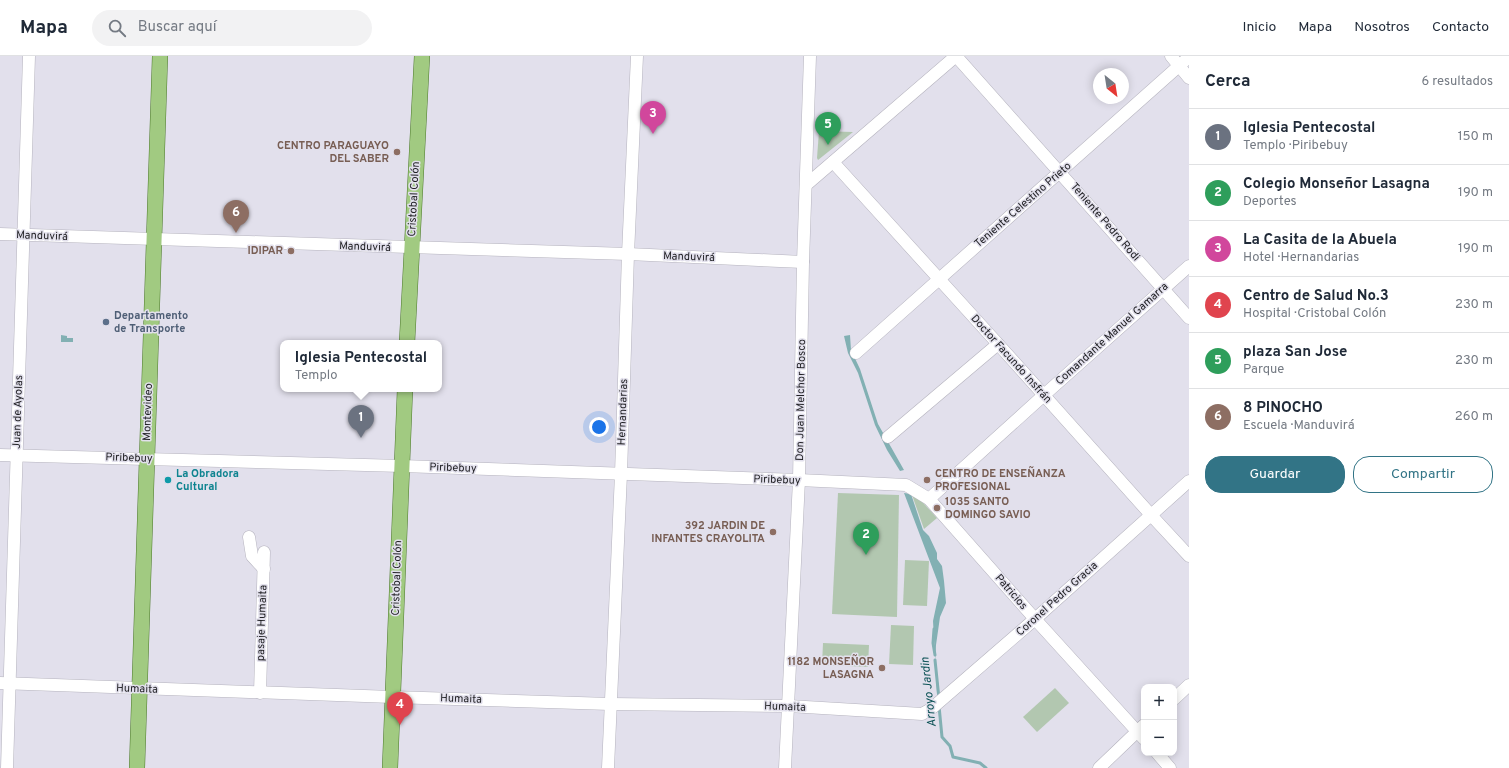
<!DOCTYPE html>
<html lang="es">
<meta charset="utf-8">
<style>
:root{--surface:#fff;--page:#f2f2f3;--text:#1f2937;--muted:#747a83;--line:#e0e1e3;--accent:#327486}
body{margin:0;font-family:Overpass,sans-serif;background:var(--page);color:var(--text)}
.controls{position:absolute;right:12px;bottom:12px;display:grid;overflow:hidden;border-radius:8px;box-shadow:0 2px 10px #0003}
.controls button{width:36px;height:36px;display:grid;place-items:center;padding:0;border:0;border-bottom:1px solid var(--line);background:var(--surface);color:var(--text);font:20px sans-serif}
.compass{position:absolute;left:1093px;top:12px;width:36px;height:36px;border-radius:50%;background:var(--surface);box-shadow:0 2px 10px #0003;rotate:150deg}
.you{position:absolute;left:599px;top:371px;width:14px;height:14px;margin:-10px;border:3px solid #fff;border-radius:50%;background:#1a73e8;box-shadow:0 0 0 6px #1a73e833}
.badge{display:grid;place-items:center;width:26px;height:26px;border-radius:50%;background:var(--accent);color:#fff;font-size:13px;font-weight:700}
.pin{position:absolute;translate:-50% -33px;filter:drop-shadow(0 1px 2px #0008)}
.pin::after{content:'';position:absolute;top:21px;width:14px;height:12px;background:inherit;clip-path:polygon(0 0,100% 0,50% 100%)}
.popup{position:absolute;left:280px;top:284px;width:162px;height:52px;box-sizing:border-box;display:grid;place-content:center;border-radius:8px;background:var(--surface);filter:drop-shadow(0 1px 3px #0005);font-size:13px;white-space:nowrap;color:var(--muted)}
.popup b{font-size:15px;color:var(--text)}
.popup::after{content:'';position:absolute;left:50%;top:100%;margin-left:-8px;border:8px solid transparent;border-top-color:var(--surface)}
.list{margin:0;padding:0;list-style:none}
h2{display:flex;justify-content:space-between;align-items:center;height:52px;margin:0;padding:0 16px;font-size:17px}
h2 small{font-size:13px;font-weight:400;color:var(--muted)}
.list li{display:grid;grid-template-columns:26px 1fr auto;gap:12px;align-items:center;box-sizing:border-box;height:56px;padding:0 16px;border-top:1px solid var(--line)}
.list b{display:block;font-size:15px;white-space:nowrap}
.list p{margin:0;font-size:13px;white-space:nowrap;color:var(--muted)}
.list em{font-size:13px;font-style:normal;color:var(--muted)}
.actions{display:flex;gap:8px;padding:12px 16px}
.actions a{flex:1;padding:9px 0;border:1px solid var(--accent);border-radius:16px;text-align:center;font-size:14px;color:var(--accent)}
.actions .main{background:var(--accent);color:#fff}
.icon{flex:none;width:22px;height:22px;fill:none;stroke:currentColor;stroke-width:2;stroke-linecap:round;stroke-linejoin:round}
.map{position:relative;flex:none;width:1189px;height:712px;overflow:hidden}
header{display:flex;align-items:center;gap:24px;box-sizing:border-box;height:56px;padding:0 20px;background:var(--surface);border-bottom:1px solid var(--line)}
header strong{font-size:19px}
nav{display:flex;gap:22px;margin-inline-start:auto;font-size:14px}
.search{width:280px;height:36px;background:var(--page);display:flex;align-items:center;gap:10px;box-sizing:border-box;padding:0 14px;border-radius:22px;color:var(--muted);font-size:15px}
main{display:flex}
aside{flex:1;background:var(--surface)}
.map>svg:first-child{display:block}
</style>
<header>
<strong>Mapa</strong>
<div class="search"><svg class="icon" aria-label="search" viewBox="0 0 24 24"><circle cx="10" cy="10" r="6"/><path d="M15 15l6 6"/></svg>Buscar aquí</div>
<nav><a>Inicio</a><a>Mapa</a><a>Nosotros</a><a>Contacto</a></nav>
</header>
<main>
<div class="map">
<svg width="1189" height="712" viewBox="0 0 1189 712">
<rect width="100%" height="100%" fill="#e2e0ec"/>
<!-- green -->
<g fill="#b2c7b0">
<polygon points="819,75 853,76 818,104 817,102"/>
<polygon points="838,437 899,439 897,561 832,558"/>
<polygon points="912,439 917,440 937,462 924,473"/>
<polygon points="905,504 929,505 927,550 903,549"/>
<polygon points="891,569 914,570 913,609 889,608"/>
<polygon points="823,587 869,589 868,611 822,609"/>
<polygon points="1055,632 1069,647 1037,676 1023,661"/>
</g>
<!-- water -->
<g fill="#82b0b3">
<polygon points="61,279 67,280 67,282 73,282 73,286 61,286"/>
<polygon points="850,279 851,294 860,313 878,368 904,414 900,415 887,394 875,369 858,317 848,297 844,280"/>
<polygon points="904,437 911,438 923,474 929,480 937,497 937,503 942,510 944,525 946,547 940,561 936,589 935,608 939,632 937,636 933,565 940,532"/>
</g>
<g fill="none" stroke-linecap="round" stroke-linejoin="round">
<!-- stream -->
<g stroke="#82b0b3" stroke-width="3">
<polyline points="934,573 933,587 935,599"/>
<polyline points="935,604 939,643"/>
<polyline points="939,650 942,681 950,690 953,701 980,707 986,712"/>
</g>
<!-- minor casing -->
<g stroke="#b5b3be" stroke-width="13">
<g id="minor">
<polyline points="956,0 1189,262"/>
<polyline points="1171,0 1189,22"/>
<polyline points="833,106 998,288 1151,459 1189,500"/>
<polyline points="806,129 956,0"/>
<polyline points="0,178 628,198 803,206"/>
<polyline points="856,297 1189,1"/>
<polyline points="888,381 998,288"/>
<polyline points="0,399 402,410 799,424 906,429 929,443 1035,563 1144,683"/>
<polyline points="929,443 1044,339 1189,210"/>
<polyline points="249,481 252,500 264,513"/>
<polyline points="0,627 392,641 610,648 789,650 922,658 931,653 1035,563 1189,425"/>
<polyline points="260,637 264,496"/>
<polyline points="1174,643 1189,629"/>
<polyline points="1157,697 1170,712"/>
<polyline points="7,712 29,0"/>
<polyline points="608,712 621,418 628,198 637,0"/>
<polyline points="785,712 799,424 803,206 810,0"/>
<polyline points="1099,712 1144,669"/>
</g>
</g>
<!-- major casing -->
<g stroke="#4c782b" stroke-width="16">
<g id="major">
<polyline points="407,287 422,0"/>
<polyline points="137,712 160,0"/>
<polyline points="390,712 405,333"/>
</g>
</g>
<!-- minor -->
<use href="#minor" stroke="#fff" stroke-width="12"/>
<!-- major -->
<use href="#major" stroke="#a1ca81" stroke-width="15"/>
</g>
<!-- markers -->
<g fill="#8d6e63" stroke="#e2e0ec" stroke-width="1.5">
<circle cx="397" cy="96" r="4"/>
<circle cx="291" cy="195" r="4"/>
<circle cx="927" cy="424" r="4"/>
<circle cx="937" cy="452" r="4"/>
<circle cx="773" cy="476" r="4"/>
<circle cx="882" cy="612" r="4"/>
</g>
<circle fill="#5c6f8a" stroke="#e2e0ec" stroke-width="1.5" cx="106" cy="266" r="4"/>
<circle fill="#0f9aa8" stroke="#e2e0ec" stroke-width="1.5" cx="168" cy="424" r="4"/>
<g text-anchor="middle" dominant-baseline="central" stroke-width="3" stroke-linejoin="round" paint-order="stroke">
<!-- education labels -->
<g font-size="11" font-weight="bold" fill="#785e54" stroke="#e2e0ec" text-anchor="end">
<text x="389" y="90">CENTRO PARAGUAYO<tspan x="389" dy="13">DEL SABER</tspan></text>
<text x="283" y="195">IDIPAR</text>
<text x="935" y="418" text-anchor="start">CENTRO DE ENSEÑANZA<tspan x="935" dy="13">PROFESIONAL</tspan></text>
<text x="945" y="446" text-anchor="start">1035 SANTO<tspan x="945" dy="13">DOMINGO SAVIO</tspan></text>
<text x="765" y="470">392 JARDIN DE<tspan x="765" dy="13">INFANTES CRAYOLITA</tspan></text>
<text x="874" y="606">1182 MONSEÑOR<tspan x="874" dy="13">LASAGNA</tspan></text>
</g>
<!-- street labels -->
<g font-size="11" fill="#222226" stroke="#e2e0ec">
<text transform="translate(414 143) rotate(-87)">Cristobal Colón</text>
<text transform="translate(1023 149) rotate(-41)">Teniente Celestino Prieto</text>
<text transform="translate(1105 166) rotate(49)">Teniente Pedro Rodi</text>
<text transform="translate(42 180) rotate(2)">Manduvirá</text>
<text transform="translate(365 191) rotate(2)">Manduvirá</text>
<text transform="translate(689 201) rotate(2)">Manduvirá</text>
<text transform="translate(1112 278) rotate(-42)">Comandante Manuel Gamarra</text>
<text transform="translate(1011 303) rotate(48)">Doctor Facundo Insfrán</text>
<text transform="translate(801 344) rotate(-89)">Don Juan Melchor Bosco</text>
<text transform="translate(18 356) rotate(-88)">Juan de Ayolas</text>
<text transform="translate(148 356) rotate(-88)">Montevideo</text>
<text transform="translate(623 356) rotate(-88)">Hernandarias</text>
<text transform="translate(129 402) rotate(2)">Piribebuy</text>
<text transform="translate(453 412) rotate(2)">Piribebuy</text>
<text transform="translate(777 424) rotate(2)">Piribebuy</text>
<text transform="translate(397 522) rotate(-88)">Cristobal Colón</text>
<text transform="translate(1011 536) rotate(49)">Patricios</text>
<text transform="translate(1057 543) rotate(-42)">Coronel Pedro Gracia</text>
<text transform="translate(262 567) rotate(-88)">pasaje Humaita</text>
<text transform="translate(137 633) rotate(2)">Humaita</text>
<text transform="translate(461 643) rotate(2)">Humaita</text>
<text transform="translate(785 651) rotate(2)">Humaita</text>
</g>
<!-- service labels -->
<g font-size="11" font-weight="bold" fill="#4e5e75" stroke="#e2e0ec" text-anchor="start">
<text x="114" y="260">Departamento<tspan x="114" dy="13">de Transporte</tspan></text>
</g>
<!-- culture labels -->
<g font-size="11" font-weight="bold" fill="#0d838f" stroke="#e2e0ec" text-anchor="start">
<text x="176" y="418">La Obradora<tspan x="176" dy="13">Cultural</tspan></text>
</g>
<!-- water labels -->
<g font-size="12" font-style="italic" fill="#084f53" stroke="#e2e0ec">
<text transform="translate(929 636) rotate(-96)">Arroyo Jardin</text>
</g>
</g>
</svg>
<div class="controls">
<button>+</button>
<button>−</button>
</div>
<svg class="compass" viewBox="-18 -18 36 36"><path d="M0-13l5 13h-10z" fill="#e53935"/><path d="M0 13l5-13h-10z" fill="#747a83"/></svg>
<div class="you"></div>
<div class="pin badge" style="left:361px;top:382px;background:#6b7280">1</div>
<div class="popup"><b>Iglesia Pentecostal</b>Templo</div>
<div class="pin badge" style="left:866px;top:499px;background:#2e9e5b">2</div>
<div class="pin badge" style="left:653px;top:78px;background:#d1479c">3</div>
<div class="pin badge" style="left:400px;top:669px;background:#e0444e">4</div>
<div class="pin badge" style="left:828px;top:89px;background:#2e9e5b">5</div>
<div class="pin badge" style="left:236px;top:177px;background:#8d6e63">6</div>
</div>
<aside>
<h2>Cerca<small>6 resultados</small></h2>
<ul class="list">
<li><span class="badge" style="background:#6b7280">1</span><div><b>Iglesia Pentecostal</b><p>Templo · Piribebuy</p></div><em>150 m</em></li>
<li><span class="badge" style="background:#2e9e5b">2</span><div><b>Colegio Monseñor Lasagna</b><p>Deportes</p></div><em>190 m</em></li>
<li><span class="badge" style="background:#d1479c">3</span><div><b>La Casita de la Abuela</b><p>Hotel · Hernandarias</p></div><em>190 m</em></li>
<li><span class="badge" style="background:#e0444e">4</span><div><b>Centro de Salud No.3</b><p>Hospital · Cristobal Colón</p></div><em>230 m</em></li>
<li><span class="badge" style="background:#2e9e5b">5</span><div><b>plaza San Jose</b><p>Parque</p></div><em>230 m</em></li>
<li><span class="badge" style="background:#8d6e63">6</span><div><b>8 PINOCHO</b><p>Escuela · Manduvirá</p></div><em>260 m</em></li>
</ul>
<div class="actions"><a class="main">Guardar</a><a>Compartir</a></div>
</aside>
</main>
